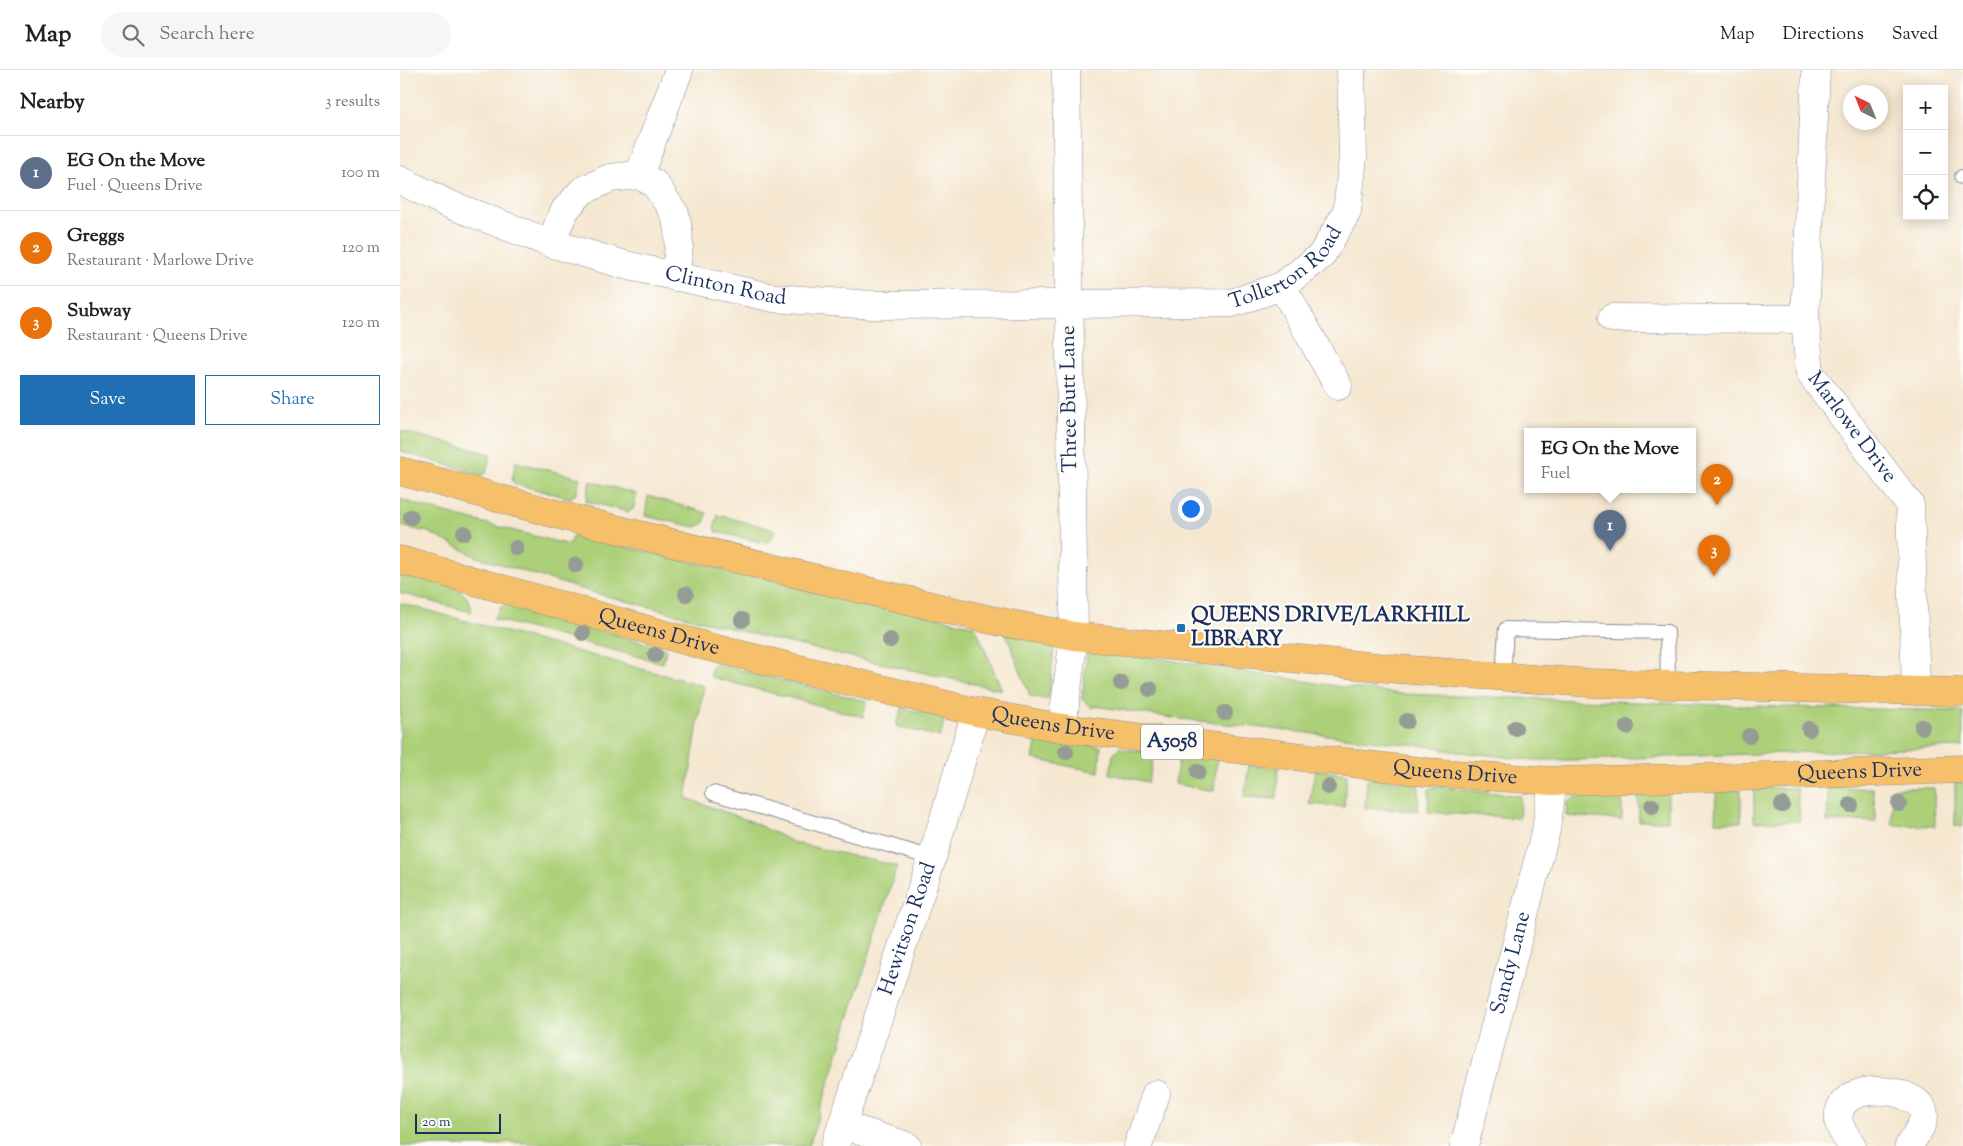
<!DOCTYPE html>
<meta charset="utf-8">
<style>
:root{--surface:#fff;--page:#f6f6f6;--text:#222;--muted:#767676;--line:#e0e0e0;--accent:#1f6fb2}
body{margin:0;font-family:"Sorts Mill Goudy",serif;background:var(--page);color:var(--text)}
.controls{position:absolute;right:15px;top:15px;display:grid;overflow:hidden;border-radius:0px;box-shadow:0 2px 12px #0003}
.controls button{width:45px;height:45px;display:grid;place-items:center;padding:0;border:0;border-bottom:1px solid var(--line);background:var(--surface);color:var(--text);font:25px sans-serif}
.compass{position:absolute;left:1443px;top:15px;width:45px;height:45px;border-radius:50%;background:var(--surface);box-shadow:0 2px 12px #0003;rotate:317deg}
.scale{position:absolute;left:15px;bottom:12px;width:86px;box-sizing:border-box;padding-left:5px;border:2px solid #1b2f5e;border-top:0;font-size:14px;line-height:18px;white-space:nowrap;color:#1b2f5e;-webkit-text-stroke:4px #fdfcf7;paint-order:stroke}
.you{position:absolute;left:790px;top:438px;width:18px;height:18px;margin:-12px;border:4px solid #fff;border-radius:50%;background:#1a73e8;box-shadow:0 0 0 8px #1a73e833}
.badge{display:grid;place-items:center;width:32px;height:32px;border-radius:50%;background:var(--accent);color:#fff;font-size:16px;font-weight:700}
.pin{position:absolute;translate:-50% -41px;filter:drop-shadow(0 1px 2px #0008)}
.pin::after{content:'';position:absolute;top:26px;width:18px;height:15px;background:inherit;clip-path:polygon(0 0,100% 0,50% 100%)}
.popup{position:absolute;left:1124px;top:358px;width:172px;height:65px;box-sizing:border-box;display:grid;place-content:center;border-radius:0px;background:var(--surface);filter:drop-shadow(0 1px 4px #0005);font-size:16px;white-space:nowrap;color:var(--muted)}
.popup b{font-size:19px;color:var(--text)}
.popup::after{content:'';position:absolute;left:50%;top:100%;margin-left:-10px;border:10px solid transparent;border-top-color:var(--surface)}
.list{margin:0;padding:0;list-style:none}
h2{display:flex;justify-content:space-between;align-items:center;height:65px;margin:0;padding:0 20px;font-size:21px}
h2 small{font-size:16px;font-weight:400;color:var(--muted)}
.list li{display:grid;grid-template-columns:32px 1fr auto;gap:15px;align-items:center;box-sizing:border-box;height:75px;padding:0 20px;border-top:1px solid var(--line)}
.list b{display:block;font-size:19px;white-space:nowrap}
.list p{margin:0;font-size:16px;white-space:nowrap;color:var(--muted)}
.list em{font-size:16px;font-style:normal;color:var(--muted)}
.actions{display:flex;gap:10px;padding:15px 20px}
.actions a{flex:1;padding:11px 0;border:1px solid var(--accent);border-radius:0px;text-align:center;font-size:18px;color:var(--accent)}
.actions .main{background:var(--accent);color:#fff}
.icon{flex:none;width:28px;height:28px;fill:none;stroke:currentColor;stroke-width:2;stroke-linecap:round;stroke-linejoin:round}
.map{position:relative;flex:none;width:1563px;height:1076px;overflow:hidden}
header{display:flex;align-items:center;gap:30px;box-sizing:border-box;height:70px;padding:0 25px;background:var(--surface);border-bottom:1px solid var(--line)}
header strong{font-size:24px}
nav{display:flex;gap:28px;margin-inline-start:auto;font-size:18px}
.search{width:350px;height:45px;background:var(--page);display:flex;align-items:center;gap:12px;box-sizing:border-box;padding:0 18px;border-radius:28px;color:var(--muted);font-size:19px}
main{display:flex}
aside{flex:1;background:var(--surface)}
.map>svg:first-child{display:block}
</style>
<header>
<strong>Map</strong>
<div class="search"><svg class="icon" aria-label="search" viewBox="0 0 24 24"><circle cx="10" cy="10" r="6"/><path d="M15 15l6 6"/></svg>Search here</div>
<nav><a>Map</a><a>Directions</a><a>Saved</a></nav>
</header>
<main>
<aside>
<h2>Nearby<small>3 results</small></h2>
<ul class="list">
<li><span class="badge" style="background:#5c6f8a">1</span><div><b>EG On the Move</b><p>Fuel · Queens Drive</p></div><em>100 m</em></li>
<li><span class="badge" style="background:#e8710a">2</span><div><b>Greggs</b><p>Restaurant · Marlowe Drive</p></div><em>120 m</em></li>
<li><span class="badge" style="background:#e8710a">3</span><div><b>Subway</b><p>Restaurant · Queens Drive</p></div><em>120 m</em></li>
</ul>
<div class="actions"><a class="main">Save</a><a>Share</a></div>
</aside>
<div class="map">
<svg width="1563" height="1076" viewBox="0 0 1563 1076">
<rect width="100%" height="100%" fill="#fdfcf7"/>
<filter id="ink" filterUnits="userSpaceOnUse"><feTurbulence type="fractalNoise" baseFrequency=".02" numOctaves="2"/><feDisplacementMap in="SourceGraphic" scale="10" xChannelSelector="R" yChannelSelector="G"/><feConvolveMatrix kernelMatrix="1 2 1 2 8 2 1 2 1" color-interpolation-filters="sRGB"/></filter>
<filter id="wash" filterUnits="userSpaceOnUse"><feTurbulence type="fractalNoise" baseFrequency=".0096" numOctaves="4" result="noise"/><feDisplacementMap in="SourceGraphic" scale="20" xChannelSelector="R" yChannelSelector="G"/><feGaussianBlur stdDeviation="1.12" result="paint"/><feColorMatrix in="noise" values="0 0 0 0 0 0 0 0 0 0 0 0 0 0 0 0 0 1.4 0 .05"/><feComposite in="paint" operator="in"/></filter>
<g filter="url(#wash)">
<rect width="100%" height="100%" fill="#f5e7d0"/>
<!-- green -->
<g fill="#acd078" stroke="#64806b">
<polygon points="0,361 91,384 86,403 82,405 0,381"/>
<polygon points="116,392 180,408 176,424 170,428 115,414 112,410"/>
<polygon points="190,411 237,424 233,439 229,442 186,431"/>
<polygon points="248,426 307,443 304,453 296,457 245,446"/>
<polygon points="0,429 34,440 169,475 173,465 575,556 602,620 380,571 195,523 77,487 28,462 0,456"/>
<polygon points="318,445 375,460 371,469 366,473 317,462 314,458"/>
<path d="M 0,504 C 21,509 75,513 71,542 L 0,523 Z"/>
<polygon points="0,533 304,616 286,728 350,751 395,773 497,796 409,1076 201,1076 107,1072 91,1076 0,1076"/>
<polygon points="109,534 266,579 263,593 93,549 101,537"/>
<polygon points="605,561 652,575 654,578 649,627 645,629 630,626"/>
<polygon points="693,578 936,616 1002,624 1384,637 1563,641 1563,677 1175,690 1132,690 1043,680 1043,678 773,648 695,636 692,638 682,629 687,584"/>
<polygon points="315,594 467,631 463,647 311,607 311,600"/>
<polygon points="502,638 545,647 540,667 496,656"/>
<polygon points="638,664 701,677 699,702 633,689"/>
<polygon points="719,678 750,683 754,686 748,712 710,704 713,685"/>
<polygon points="779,684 817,688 814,721 775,714"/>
<polygon points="849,695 878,698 877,729 844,727"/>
<polygon points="915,700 947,704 944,737 909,734"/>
<polygon points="972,708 1017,714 1019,718 1018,741 965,738 967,711"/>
<polygon points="1555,712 1563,712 1563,757 1555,756"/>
<polygon points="1035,716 1121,726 1119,748 1028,742 1029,719"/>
<polygon points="1354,718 1397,718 1400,751 1354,752"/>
<polygon points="1428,718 1473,718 1476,751 1427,752"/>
<polygon points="1493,718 1534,718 1535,756 1492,755"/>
<polygon points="1341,720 1341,752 1315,752 1316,722"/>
<polygon points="1238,722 1268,722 1268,751 1239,751"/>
<polygon points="1222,725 1222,750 1166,746 1167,733 1175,727"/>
</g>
</g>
<g filter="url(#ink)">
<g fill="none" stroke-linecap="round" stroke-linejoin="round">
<!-- lane casing -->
<g stroke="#888b97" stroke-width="16">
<g id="lane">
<polyline points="1562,107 1563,107"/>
<polyline points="1103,607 1106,559 1267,562 1268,615"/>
<polyline points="313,723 532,788"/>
</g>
</g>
<!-- street casing -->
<g stroke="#888b97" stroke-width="29">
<g id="street">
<path id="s1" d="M 1416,0 L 1405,249 L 1410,303 L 1510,435 L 1516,621"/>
<polyline points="239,105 279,0"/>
<path id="s2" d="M 0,110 L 46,133 L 150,173 L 225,195 L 374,228 L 473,235 L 832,233 L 882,216 L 921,186 L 947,142 L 953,87 L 951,0"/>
<polyline points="150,173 165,140 182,121 210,108 239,105 255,114 275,144 278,160 279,176 275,207"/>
<polyline points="882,216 938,316"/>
<polyline points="1212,248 1405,249"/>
<polyline points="662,658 674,566 666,0"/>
<polyline points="442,1055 507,1076"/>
<path id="s3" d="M 435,1076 L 532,788 L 576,642"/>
<polyline points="738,1076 756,1024"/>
<path id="s4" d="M 1064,1076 L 1146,760 L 1153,711"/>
<path d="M 1452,1076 C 1448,1069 1441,1061 1439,1053 C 1431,1007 1523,1016 1524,1045 C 1524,1055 1513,1068 1509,1076"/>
</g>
</g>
<!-- highway casing -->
<g stroke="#888b97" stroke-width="29">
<g id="highway">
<polyline points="0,401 167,447 397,504 591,550 674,566 997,599 1191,613 1563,622"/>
<path id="s5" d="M 0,490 L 305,576 L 576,642 L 662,658 L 1026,702 L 1153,711 L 1337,707 L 1563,699"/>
</g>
</g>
<!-- lane -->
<use href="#lane" stroke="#fff" stroke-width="14"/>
<!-- street -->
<use href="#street" stroke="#fff" stroke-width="28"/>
<!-- highway -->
<use href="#highway" stroke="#f6c06b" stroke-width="28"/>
</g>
<!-- trees -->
<g fill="#959c96">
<circle cx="11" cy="447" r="8"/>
<circle cx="64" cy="463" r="8"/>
<circle cx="116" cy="478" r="8"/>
<circle cx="176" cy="495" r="8"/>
<circle cx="286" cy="524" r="8"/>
<circle cx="342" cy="550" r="8"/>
<circle cx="183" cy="563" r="8"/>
<circle cx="490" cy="570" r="8"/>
<circle cx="255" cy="585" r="8"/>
<circle cx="721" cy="613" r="8"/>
<circle cx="750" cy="619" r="8"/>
<circle cx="825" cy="643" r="8"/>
<circle cx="1007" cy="651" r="8"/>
<circle cx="1227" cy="657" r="8"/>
<circle cx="1522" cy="657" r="8"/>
<circle cx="1115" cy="658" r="8"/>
<circle cx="1409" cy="659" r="8"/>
<circle cx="1349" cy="666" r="8"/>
<circle cx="666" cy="682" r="8"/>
<circle cx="798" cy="702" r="8"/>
<circle cx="928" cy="717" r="8"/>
<circle cx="1499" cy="734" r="8"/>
<circle cx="1382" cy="735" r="8"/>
<circle cx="1451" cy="735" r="8"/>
<circle cx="1252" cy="736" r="8"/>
</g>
</g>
<!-- markers -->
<rect fill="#1f6fb2" stroke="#fdfcf7" stroke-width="2" x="776" y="553" width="10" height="10" rx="2.5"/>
<g text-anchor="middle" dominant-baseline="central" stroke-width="4.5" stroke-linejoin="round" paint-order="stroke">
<!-- shield labels -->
<rect fill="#fdfcf7" stroke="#5f6c8c" stroke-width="1" x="741" y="654.5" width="62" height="35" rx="4"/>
<g font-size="20" font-weight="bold" fill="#1b2f5e">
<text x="772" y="672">A5058</text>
</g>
<!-- street labels -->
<g font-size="21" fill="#1b2f5e" stroke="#fdfcf7">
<text stroke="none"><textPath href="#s2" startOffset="918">Tollerton Road</textPath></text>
<text stroke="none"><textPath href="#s2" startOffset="344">Clinton Road</textPath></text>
<text transform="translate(670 329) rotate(-91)">Three Butt Lane</text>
<text stroke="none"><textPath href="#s1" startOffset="372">Marlowe Drive</textPath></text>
<text stroke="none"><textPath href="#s5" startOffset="269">Queens Drive</textPath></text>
<text stroke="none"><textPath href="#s5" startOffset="674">Queens Drive</textPath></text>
<text stroke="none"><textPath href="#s5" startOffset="1079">Queens Drive</textPath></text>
<text stroke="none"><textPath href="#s5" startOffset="1484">Queens Drive</textPath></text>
<text stroke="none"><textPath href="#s3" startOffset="229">Hewitson Road</textPath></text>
<text stroke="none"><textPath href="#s4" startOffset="189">Sandy Lane</textPath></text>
</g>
<!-- poi labels -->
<g font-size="21" font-weight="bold" fill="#1b2f5e" stroke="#fdfcf7" text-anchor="start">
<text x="791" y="546">QUEENS DRIVE/LARKHILL<tspan x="791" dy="24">LIBRARY</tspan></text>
</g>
</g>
</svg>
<div class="controls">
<button>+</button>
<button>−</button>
<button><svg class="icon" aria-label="locate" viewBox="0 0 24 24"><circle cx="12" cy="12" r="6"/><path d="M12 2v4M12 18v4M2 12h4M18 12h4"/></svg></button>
</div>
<svg class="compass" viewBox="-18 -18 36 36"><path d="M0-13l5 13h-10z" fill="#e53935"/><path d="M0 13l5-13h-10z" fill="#767676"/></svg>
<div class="scale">20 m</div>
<div class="you"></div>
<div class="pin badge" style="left:1210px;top:481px;background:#5c6f8a">1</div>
<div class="popup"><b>EG On the Move</b>Fuel</div>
<div class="pin badge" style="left:1317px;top:435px;background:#e8710a">2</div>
<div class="pin badge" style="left:1314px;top:506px;background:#e8710a">3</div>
</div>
</main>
